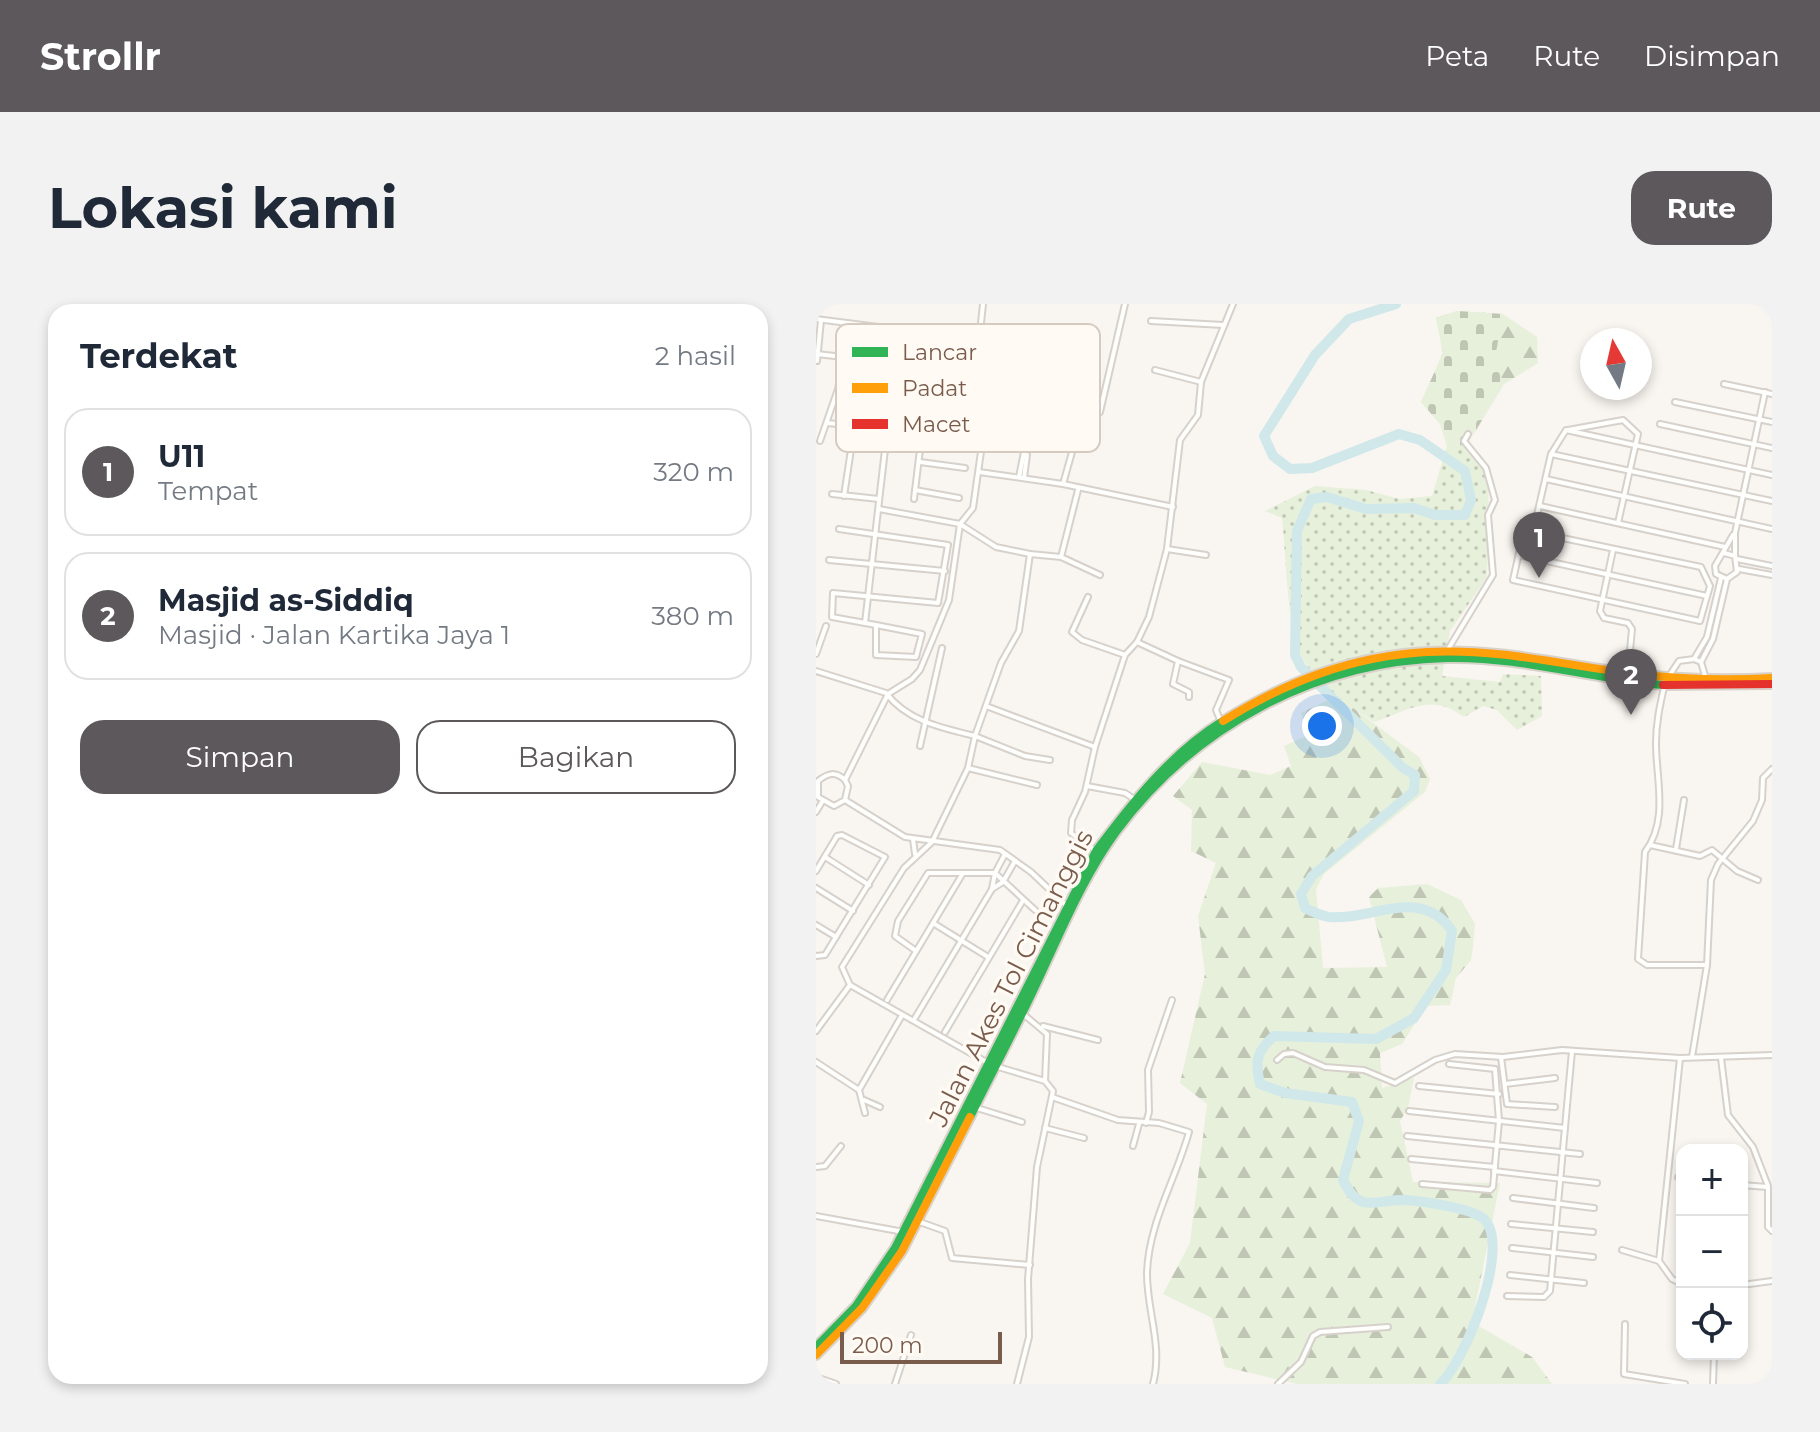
<!DOCTYPE html>
<html lang="id">
<meta charset="utf-8">
<style>
:root{--surface:#fff;--page:#f2f2f3;--text:#1f2937;--muted:#747a83;--line:#e0e1e3;--accent:#5c585b}
body{margin:0;font-family:Montserrat,sans-serif;background:var(--page);color:var(--text)}
.controls{position:absolute;right:24px;bottom:24px;display:grid;overflow:hidden;border-radius:16px;box-shadow:0 4px 12px #0003}
.controls button{width:72px;height:72px;display:grid;place-items:center;padding:0;border:0;border-bottom:2px solid var(--line);background:var(--surface);color:var(--text);font:40px sans-serif}
.compass{position:absolute;left:764px;top:24px;width:72px;height:72px;border-radius:50%;background:var(--surface);box-shadow:0 4px 12px #0003;rotate:352deg}
.scale{position:absolute;left:24px;bottom:20px;width:162px;box-sizing:border-box;padding-left:8px;border:4px solid #7a5c4d;border-top:0;font-size:22px;line-height:28px;white-space:nowrap;color:#7a5c4d;-webkit-text-stroke:6px #fffaf3;paint-order:stroke}
.you{position:absolute;left:506px;top:422px;width:28px;height:28px;margin:-20px;border:6px solid #fff;border-radius:50%;background:#1a73e8;box-shadow:0 0 0 12px #1a73e833}
.badge{display:grid;place-items:center;width:52px;height:52px;border-radius:50%;background:var(--accent);color:#fff;font-size:26px;font-weight:700}
.pin{position:absolute;translate:-50% -66px;filter:drop-shadow(0 2px 4px #0008)}
.pin::after{content:'';position:absolute;top:42px;width:28px;height:24px;background:inherit;clip-path:polygon(0 0,100% 0,50% 100%)}
.list{margin:0;padding:0;list-style:none}
h2{display:flex;justify-content:space-between;align-items:center;height:104px;margin:0;padding:0 32px;font-size:34px}
h2 small{font-size:26px;font-weight:400;color:var(--muted)}
.list li{display:grid;grid-template-columns:52px 1fr auto;gap:24px;align-items:center;box-sizing:border-box;height:128px;margin:0 16px 16px;padding:0 16px;border:2px solid var(--line);border-radius:24px}
.list b{display:block;font-size:30px;white-space:nowrap}
.list p{margin:0;font-size:26px;white-space:nowrap;color:var(--muted)}
.list em{font-size:26px;font-style:normal;color:var(--muted)}
.actions{display:flex;gap:16px;padding:24px 32px}
.actions a{flex:1;padding:18px 0;border:2px solid var(--accent);border-radius:24px;text-align:center;font-size:28px;color:var(--accent)}
.actions .main{background:var(--accent);color:#fff}
.icon{flex:none;width:44px;height:44px;fill:none;stroke:currentColor;stroke-width:2;stroke-linecap:round;stroke-linejoin:round}
.map{position:relative;flex:none;width:956px;height:1080px;overflow:hidden;border-radius:24px}
header{display:flex;align-items:center;gap:48px;box-sizing:border-box;height:112px;padding:0 40px;background:var(--accent);color:#fff}
header strong{font-size:38px}
nav{display:flex;gap:44px;margin-inline-start:auto;font-size:28px}
.intro{display:flex;align-items:center;justify-content:space-between;box-sizing:border-box;height:192px;padding:0 48px}
h1{margin:0;font-size:56px}
.button{padding:20px 36px;border-radius:24px;background:var(--accent);color:#fff;font-size:28px;font-weight:700}
main{display:flex;gap:48px;padding:0 48px}
aside{flex:1;background:var(--surface);border-radius:24px;box-shadow:0 4px 12px #0003}
.map>svg:first-child{display:block}
</style>
<header>
<strong>Strollr</strong>
<nav><a>Peta</a><a>Rute</a><a>Disimpan</a></nav>
</header>
<div class="intro"><h1>Lokasi kami</h1><a class="button">Rute</a></div>
<main>
<aside>
<h2>Terdekat<small>2 hasil</small></h2>
<ul class="list">
<li><span class="badge">1</span><div><b>U11</b><p>Tempat</p></div><em>320 m</em></li>
<li><span class="badge">2</span><div><b>Masjid as-Siddiq</b><p>Masjid · Jalan Kartika Jaya 1</p></div><em>380 m</em></li>
</ul>
<div class="actions"><a class="main">Simpan</a><a>Bagikan</a></div>
</aside>
<div class="map">
<svg width="956" height="1080" viewBox="0 0 956 1080">
<defs>
<pattern id="grass-dots" width="8" height="8" patternUnits="userSpaceOnUse" patternTransform="scale(2)"><rect width="8" height="8" fill="#e7f0db"/><path d="M2 2h.1M6 6h.1" fill="none" stroke="#c0c6b4" stroke-width="1.8" stroke-linecap="round"/></pattern>
<pattern id="forest-firs" width="22" height="20" patternUnits="userSpaceOnUse" patternTransform="scale(2)"><rect width="22" height="20" fill="#e7f0db"/><path d="M5 1l3.5 6h-7zM16 11l3.5 6h-7z" fill="#c0c6b4"/></pattern>
<pattern id="cemetery-stones" width="16" height="16" patternUnits="userSpaceOnUse" patternTransform="scale(2)"><rect width="16" height="16" fill="#e7f0db"/><path d="M2 7V4a2 2 0 0 1 4 0v3zM10 15v-3a2 2 0 0 1 4 0v3z" fill="#c0c6b4"/></pattern>
</defs>
<rect width="100%" height="100%" fill="#f9f5f0"/>
<!-- grass -->
<path fill="url(#grass-dots)" d="M 651,141 L 673,170 L 671,273 L 634,327 L 626,372 L 684,378 L 687,370 L 725,372 L 726,412 L 701,426 L 681,406 L 667,402 L 648,413 C 615,388 593,406 558,418 C 530,399 491,375 480,339 C 471,309 470,249 466,214 L 449,207 L 499,182 L 550,186 L 584,195 L 616,192 L 631,142 Z"/>
<!-- forest -->
<g fill="url(#forest-firs)">
<polygon points="641,7 687,10 721,33 722,59 624,120 605,98 627,49 620,14"/>
<polygon points="521,392 603,453 614,475 609,488 508,570 500,585 507,664 571,663 553,593 562,584 611,580 645,596 659,620 657,642 655,656 640,674 634,701 610,702 586,740 564,749 566,784 598,774 592,804 584,817 597,878 684,879 656,1018 716,1053 736,1080 481,1080 409,1063 396,1014 347,990 374,939 391,800 364,779 389,670 382,612 400,559 375,547 376,506 357,492 386,458 454,471 475,462 468,442 493,431 485,409"/>
</g>
<!-- cemetery -->
<polygon fill="url(#cemetery-stones)" points="641,7 687,10 680,48 687,82 651,141 631,142 624,120 605,98 627,49 620,14"/>
<g fill="none" stroke-linecap="round" stroke-linejoin="round">
<!-- river -->
<path stroke="#d0e8ea" stroke-width="10" d="M 580,0 L 533,15 L 499,51 L 448,132 L 457,152 L 474,165 L 496,164 L 583,130 L 604,136 L 649,167 L 655,196 L 649,211 L 619,211 L 598,204 L 550,205 L 511,193 L 495,195 L 481,227 L 479,351 L 485,363 L 587,464 L 599,471 L 598,487 L 496,572 L 485,590 L 489,604 C 496,607 505,612 513,613 C 555,617 605,581 636,627 L 630,666 L 598,714 L 560,735 L 458,732 C 440,748 439,757 444,780 L 469,789 L 536,798 L 543,817 L 527,876 C 532,885 536,894 547,898 C 558,901 573,896 584,896 C 601,896 656,904 668,915 C 696,942 649,1058 624,1080"/>
<!-- street casing -->
<g stroke="#d7d1cb" stroke-width="8">
<g id="street">
<polyline points="0,15 156,35"/>
<polyline points="335,17 407,21"/>
<polyline points="1,50 80,59"/>
<polyline points="1,57 5,16"/>
<polyline points="339,66 385,78"/>
<polyline points="908,80 956,90"/>
<polyline points="23,85 76,92"/>
<polyline points="111,95 157,99"/>
<polyline points="143,98 144,34"/>
<polyline points="859,98 956,118"/>
<polyline points="11,119 152,132"/>
<polyline points="844,120 956,144"/>
<polyline points="233,125 260,134 247,180"/>
<polyline points="752,126 807,116 822,130 802,219"/>
<polyline points="260,134 263,121 284,108 309,0"/>
<polyline points="4,137 22,85 28,54"/>
<polyline points="735,150 956,197"/>
<polyline points="104,158 149,164"/>
<polyline points="163,168 247,180 357,203"/>
<polyline points="203,173 208,148 214,137 217,99"/>
<polyline points="208,174 211,151"/>
<polyline points="730,175 956,225"/>
<polyline points="99,186 143,194"/>
<polyline points="16,190 63,195"/>
<polyline points="28,192 36,139"/>
<polyline points="98,195 118,29"/>
<polyline points="724,202 909,243"/>
<polyline points="63,205 144,220 180,243 214,250"/>
<polyline points="23,225 132,241 122,299 17,289 16,313 60,321 60,351 100,353 106,330 60,321"/>
<polyline points="708,226 885,263 894,282 884,317 697,276 708,226 720,215 735,150 750,126 956,171"/>
<polyline points="351,245 390,251"/>
<polyline points="797,246 784,307 788,314 812,319 816,325 812,368"/>
<polyline points="908,249 919,252 921,268 911,275 900,270 899,262 917,231"/>
<polyline points="703,251 891,292"/>
<polyline points="919,252 919,229 949,88"/>
<polyline points="245,253 262,186"/>
<polyline points="921,255 956,262"/>
<polyline points="13,256 129,267"/>
<polyline points="923,265 956,271"/>
<polyline points="272,293 256,328 266,336 309,351"/>
<polyline points="49,319 83,24"/>
<polyline points="321,338 362,357 357,380 373,388 373,393"/>
<polyline points="631,347 677,271 672,211 679,196 670,164 648,137 652,130"/>
<polyline points="0,350 10,322"/>
<polyline points="878,355 891,333 905,274"/>
<polyline points="362,357 413,376 400,406 405,418"/>
<polyline points="885,358 897,335 911,275"/>
<path d="M 0,367 L 70,389 C 91,417 126,424 159,432 L 185,359 L 203,327 L 214,250 L 245,253 L 284,271"/>
<polyline points="853,372 863,357 878,355 885,358 890,375"/>
<path d="M 848,383 C 844,401 840,419 840,439 C 840,476 853,516 829,548 L 822,655 L 831,661 L 891,661 L 876,753"/>
<polyline points="170,402 279,443"/>
<polyline points="104,442 126,344"/>
<polyline points="152,464 221,481"/>
<path d="M 29,476 C 19,467 12,469 2,477 L 2,493 L 18,502 L 29,496 L 32,482 L 29,476 L 72,390 L 96,375 L 104,366 L 133,296 L 144,220 L 157,204 L 174,84 L 172,46 L 165,19 L 167,0"/>
<polyline points="271,482 309,489 318,495"/>
<polyline points="29,496 89,533 184,546 215,568 252,603"/>
<polyline points="0,508 6,498"/>
<polyline points="97,535 99,550"/>
<polyline points="834,541 884,552 896,546 921,567 942,576"/>
<polyline points="860,545 868,496"/>
<polyline points="280,547 255,529 256,516 269,488 279,443 309,351 321,338 333,313 351,245 364,136 382,111 385,78 417,0"/>
<polyline points="9,553 53,581"/>
<polyline points="0,567 21,532 26,531 69,553 9,651 0,652"/>
<polyline points="0,584 37,607"/>
<polyline points="176,585 187,578 199,557"/>
<polyline points="117,619 172,653"/>
<polyline points="0,621 20,633"/>
<polyline points="100,647 79,632 82,617 112,569 179,569 219,606"/>
<polyline points="891,661 895,576 902,560 937,517 946,496 947,474 956,465"/>
<polyline points="34,681 172,759"/>
<polyline points="71,696 147,569"/>
<polyline points="206,709 231,730 229,777"/>
<polyline points="99,714 176,585 179,569 189,550"/>
<polyline points="227,722 282,736"/>
<polyline points="0,727 34,681 26,663 88,564 116,538 152,464 159,432 209,452 234,456"/>
<polyline points="129,728 206,598"/>
<polyline points="685,753 691,800 739,803"/>
<polyline points="864,754 843,957 856,975 866,980"/>
<polyline points="905,754 912,811 937,843 952,882 952,923 956,927"/>
<polyline points="461,756 468,750 477,749 509,763 548,766 579,779 619,756 639,750 687,753 746,746 864,754 956,751"/>
<polyline points="0,758 43,786 49,809"/>
<polyline points="179,762 229,777 237,787 221,863 212,975 213,1033 201,1080"/>
<polyline points="689,780 739,774"/>
<polyline points="603,782 683,790"/>
<polyline points="43,786 85,713"/>
<path d="M 236,793 L 302,816 L 343,819 L 373,828 C 360,875 332,920 331,970 C 331,1008 347,1041 337,1080"/>
<polyline points="48,796 64,803"/>
<polyline points="158,803 206,818"/>
<polyline points="593,807 749,824"/>
<polyline points="330,819 333,808 332,766 356,696"/>
<polyline points="229,824 268,834"/>
<polyline points="591,832 764,850"/>
<polyline points="317,842 323,820"/>
<polyline points="595,855 679,863"/>
<polyline points="0,863 9,862 25,842"/>
<polyline points="678,867 781,879"/>
<polyline points="862,873 866,874"/>
<polyline points="606,880 674,886 677,883 683,817 679,765 633,760"/>
<polyline points="926,881 951,883"/>
<polyline points="697,894 778,904"/>
<polyline points="0,912 88,928"/>
<polyline points="101,917 129,927 136,954 214,961"/>
<polyline points="695,920 777,928"/>
<polyline points="696,944 777,953"/>
<polyline points="806,946 843,957"/>
<polyline points="694,971 768,979"/>
<polyline points="926,981 956,977"/>
<polyline points="691,992 728,993 734,987 756,747"/>
<polyline points="809,1020 808,1070 869,1080"/>
<polyline points="0,1073 20,1080"/>
<polyline points="79,1080 95,1031"/>
<polyline points="462,1080 485,1058 497,1032 504,1028 572,1023"/>
<polyline points="897,1080 898,1050"/>
</g>
</g>
<!-- fast casing -->
<g stroke="#d9d2cb" stroke-width="12">
<g id="fast">
<path d="M 154,813 C 177,766 202,720 224,672 C 247,623 268,572 300,528 C 378,422 500,357 631,354 C 704,352 775,375 847,381"/>
<path d="M 0,1043 L 40,1002 L 79,944 L 280,547 C 316,499 355,449 407,417"/>
</g>
</g>
<!-- slow casing -->
<g stroke="#d9d2cb" stroke-width="12">
<g id="slow">
<path d="M 407,417 C 470,378 536,352 611,348 C 678,344 745,360 810,369 C 859,375 907,377 956,374"/>
<polyline points="0,1051 46,1004 86,947 154,813"/>
</g>
</g>
<!-- jam casing -->
<g stroke="#d9d2cb" stroke-width="12">
<polyline id="jam" points="847,381 956,380"/>
</g>
<!-- street -->
<use href="#street" stroke="#fefefd" stroke-width="4"/>
<!-- fast -->
<use href="#fast" stroke="#30b455" stroke-width="8"/>
<!-- slow -->
<use href="#slow" stroke="#ff9f0a" stroke-width="8"/>
<!-- jam -->
<use href="#jam" stroke="#e5322d" stroke-width="8"/>
</g>
<g text-anchor="middle" dominant-baseline="central" stroke-width="7" stroke-linejoin="round" paint-order="stroke">
<!-- street labels -->
<g font-size="26" fill="#7a5c4d" stroke="#fffaf3">
<text transform="translate(195 674) rotate(-63)">Jalan Akes Tol Cimanggis</text>
</g>
</g>
<!-- legend -->
<rect x="20" y="20" width="264" height="128" rx="12" fill="#fffaf3" stroke="#d7cbc1" stroke-width="2"/>
<rect x="36" y="43" width="36" height="10" fill="#30b455"/>
<rect x="36" y="79" width="36" height="10" fill="#ff9f0a"/>
<rect x="36" y="115" width="36" height="10" fill="#e5322d"/>
<g font-size="22" fill="#7a5c4d">
<text x="86" y="56">Lancar</text>
<text x="86" y="92">Padat</text>
<text x="86" y="128">Macet</text>
</g>
</svg>
<div class="controls">
<button>+</button>
<button>−</button>
<button><svg class="icon" aria-label="locate" viewBox="0 0 24 24"><circle cx="12" cy="12" r="6"/><path d="M12 2v4M12 18v4M2 12h4M18 12h4"/></svg></button>
</div>
<svg class="compass" viewBox="-18 -18 36 36"><path d="M0-13l5 13h-10z" fill="#e53935"/><path d="M0 13l5-13h-10z" fill="#747a83"/></svg>
<div class="scale">200 m</div>
<div class="you"></div>
<div class="pin badge" style="left:723px;top:274px">1</div>
<div class="pin badge" style="left:815px;top:411px">2</div>
</div>
</main>
